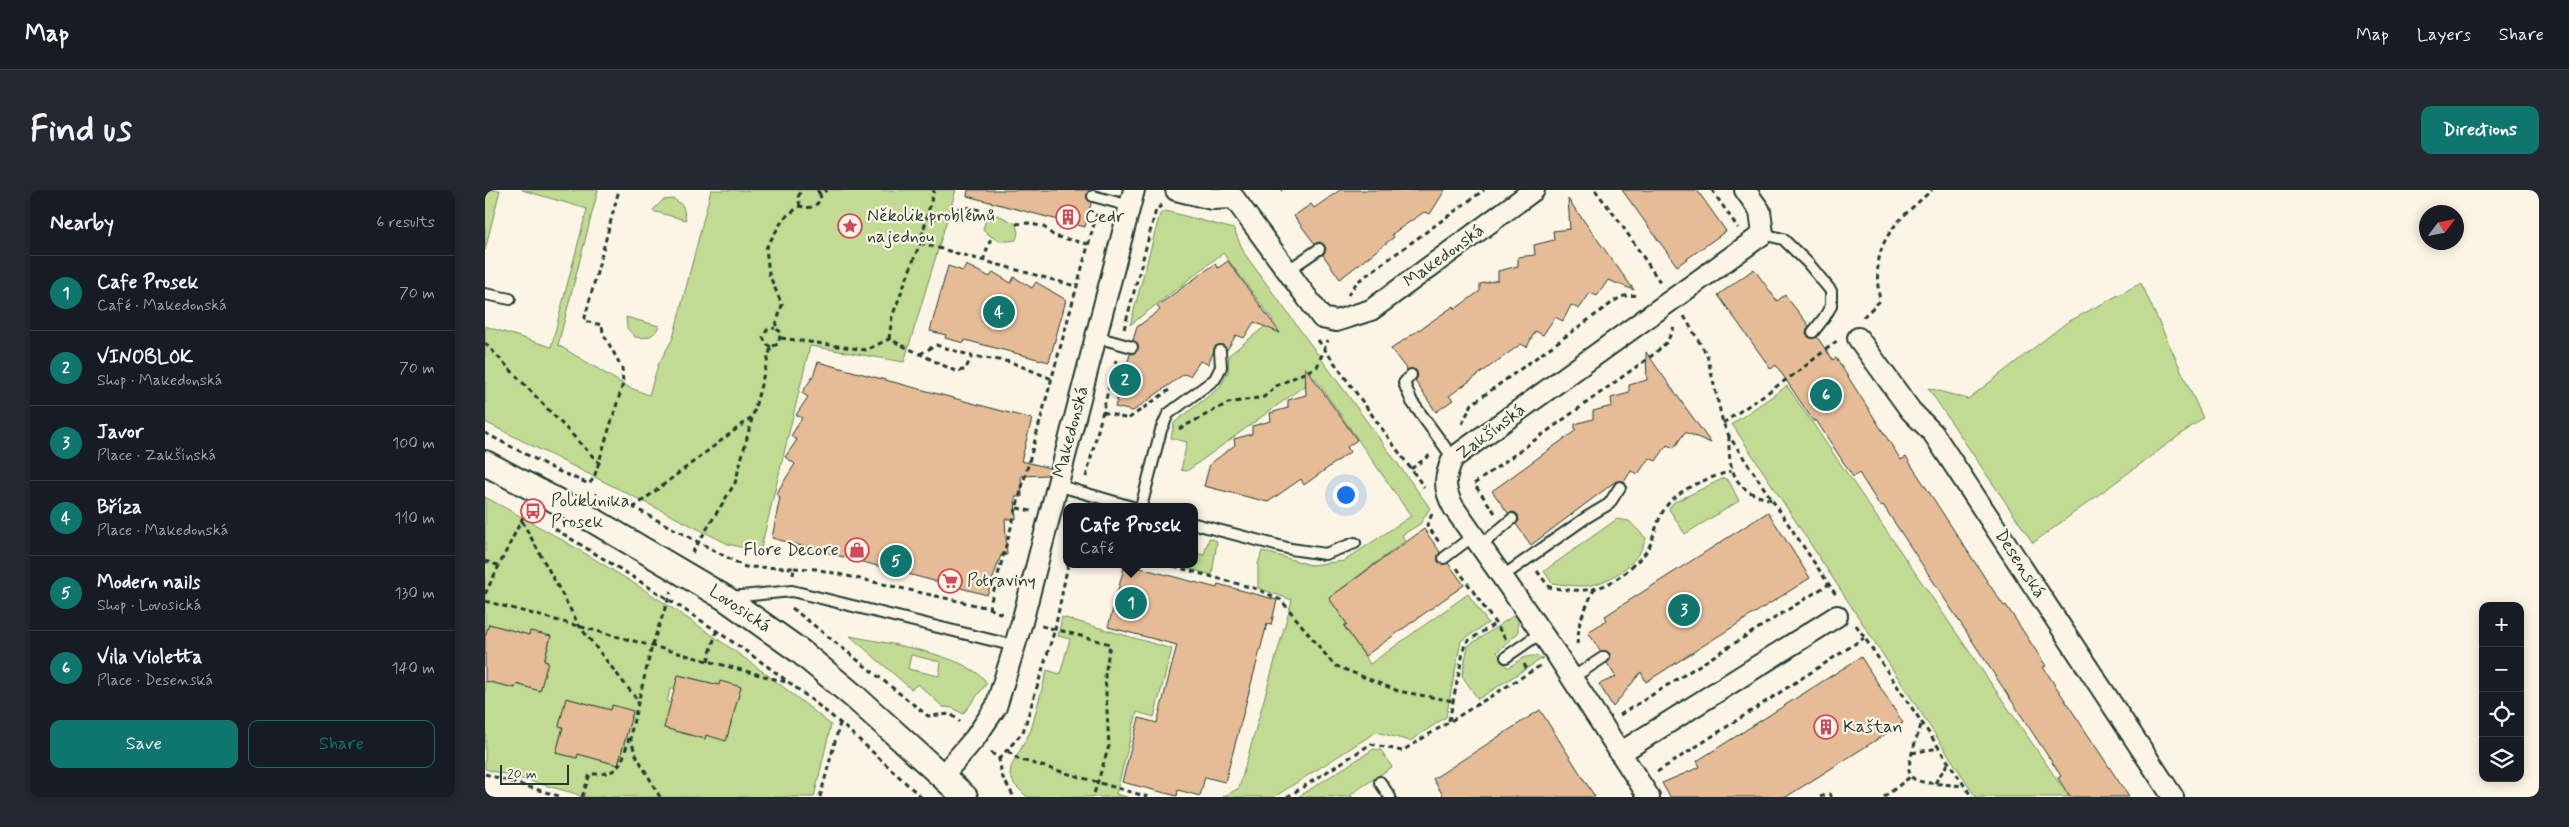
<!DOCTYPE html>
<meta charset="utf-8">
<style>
:root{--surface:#171b24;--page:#242831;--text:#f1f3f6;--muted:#9ea1a6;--line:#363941;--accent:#0f766e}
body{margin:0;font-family:Mynerve,sans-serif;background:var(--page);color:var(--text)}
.controls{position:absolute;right:15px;bottom:15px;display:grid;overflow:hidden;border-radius:10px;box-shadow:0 2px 12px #0003}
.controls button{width:45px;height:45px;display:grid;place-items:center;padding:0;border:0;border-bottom:1px solid var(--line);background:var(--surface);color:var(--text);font:25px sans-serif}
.compass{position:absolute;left:1934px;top:15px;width:45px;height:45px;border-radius:50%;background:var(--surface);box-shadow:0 2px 12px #0003;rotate:58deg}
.scale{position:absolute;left:15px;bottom:12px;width:69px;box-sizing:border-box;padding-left:5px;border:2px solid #1f3d34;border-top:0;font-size:14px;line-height:18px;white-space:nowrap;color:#1f3d34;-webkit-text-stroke:4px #fcf5e5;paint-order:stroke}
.you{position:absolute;left:860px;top:304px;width:18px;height:18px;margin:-12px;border:4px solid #fff;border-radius:50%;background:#1a73e8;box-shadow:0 0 0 8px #1a73e833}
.badge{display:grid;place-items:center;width:32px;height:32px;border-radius:50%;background:var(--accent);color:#fff;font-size:16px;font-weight:700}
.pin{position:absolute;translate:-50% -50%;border:2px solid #fff;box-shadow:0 1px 5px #0006}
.popup{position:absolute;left:578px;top:313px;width:135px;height:65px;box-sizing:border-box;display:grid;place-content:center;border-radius:10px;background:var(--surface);filter:drop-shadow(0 1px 4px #0005);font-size:16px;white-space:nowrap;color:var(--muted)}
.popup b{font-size:19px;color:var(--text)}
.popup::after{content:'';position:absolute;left:50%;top:100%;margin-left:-10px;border:10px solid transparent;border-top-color:var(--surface)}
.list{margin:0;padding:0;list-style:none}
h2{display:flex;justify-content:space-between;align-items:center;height:65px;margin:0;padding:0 20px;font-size:21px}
h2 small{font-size:16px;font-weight:400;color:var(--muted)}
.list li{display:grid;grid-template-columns:32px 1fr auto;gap:15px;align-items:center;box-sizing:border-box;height:75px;padding:0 20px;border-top:1px solid var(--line)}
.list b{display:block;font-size:19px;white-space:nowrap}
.list p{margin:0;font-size:16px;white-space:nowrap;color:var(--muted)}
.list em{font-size:16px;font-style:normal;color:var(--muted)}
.actions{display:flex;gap:10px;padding:15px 20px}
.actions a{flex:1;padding:11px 0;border:1px solid var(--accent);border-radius:10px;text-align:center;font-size:18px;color:var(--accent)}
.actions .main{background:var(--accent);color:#fff}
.icon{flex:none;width:28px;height:28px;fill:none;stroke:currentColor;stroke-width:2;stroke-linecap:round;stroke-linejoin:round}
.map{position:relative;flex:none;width:2054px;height:607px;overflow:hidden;border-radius:10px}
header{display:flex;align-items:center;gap:30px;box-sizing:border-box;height:70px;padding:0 25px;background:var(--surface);border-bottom:1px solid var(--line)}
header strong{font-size:24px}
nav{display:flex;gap:28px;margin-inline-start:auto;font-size:18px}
.intro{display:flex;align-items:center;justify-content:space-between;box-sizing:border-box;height:120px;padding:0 30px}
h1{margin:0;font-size:35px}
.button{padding:12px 22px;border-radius:10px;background:var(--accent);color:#fff;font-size:18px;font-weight:700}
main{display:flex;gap:30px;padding:0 30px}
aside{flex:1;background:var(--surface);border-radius:10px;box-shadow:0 2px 12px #0003}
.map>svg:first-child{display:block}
</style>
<header>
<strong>Map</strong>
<nav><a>Map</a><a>Layers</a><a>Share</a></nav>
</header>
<div class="intro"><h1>Find us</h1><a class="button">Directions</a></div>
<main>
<aside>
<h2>Nearby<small>6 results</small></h2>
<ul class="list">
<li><span class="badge">1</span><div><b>Cafe Prosek</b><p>Café · Makedonská</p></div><em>70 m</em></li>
<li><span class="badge">2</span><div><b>VINOBLOK</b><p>Shop · Makedonská</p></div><em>70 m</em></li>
<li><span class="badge">3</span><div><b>Javor</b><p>Place · Zakšínská</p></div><em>100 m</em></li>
<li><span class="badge">4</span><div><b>Bříza</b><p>Place · Makedonská</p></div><em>110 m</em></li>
<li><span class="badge">5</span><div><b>Modern nails</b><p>Shop · Lovosická</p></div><em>130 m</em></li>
<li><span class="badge">6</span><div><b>Vila Violetta</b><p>Place · Desenská</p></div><em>140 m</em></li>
</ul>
<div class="actions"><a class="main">Save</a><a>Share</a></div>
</aside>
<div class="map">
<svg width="2054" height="607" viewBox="0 0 2054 607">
<rect width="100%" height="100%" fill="#fcf5e5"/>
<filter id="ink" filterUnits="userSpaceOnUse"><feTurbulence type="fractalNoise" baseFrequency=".02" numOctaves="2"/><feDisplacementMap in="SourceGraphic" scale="10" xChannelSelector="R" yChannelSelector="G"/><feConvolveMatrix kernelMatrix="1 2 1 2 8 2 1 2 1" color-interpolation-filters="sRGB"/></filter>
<g filter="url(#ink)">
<!-- green -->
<g fill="#c1db92" stroke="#708c63" fill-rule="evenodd">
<polygon points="1,0 15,0 0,60 0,3"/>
<polygon points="37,0 113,0 73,155 143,197 164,205 173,175 188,148 226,0 471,0 419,172 325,156 275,362 243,354 0,232 0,136 66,157 102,19"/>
<polygon points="189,9 198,16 201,30 167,21 178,10"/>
<polygon points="681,21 749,39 759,63 945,318 935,334 917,345 920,351 844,408 862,434 859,436 885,474 983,404 1003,433 976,451 961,527 925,551 891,542 789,607 738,607 754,598 807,410 773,398 773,374 777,361 826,375 859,371 926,326 830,188 702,281 696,280 702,252 686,248 689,233 735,197 743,182 744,165 788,130 738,63 645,135 675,24"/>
<path d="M 513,25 L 531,34 L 533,43 L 531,50 C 516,53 508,50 498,39 L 501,29 Z"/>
<polygon points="1656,93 1718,228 1548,353 1443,198 1483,209 1581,133"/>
<path d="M 141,127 L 174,136 C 169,147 161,149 150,147 L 142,138 Z"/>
<polygon points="1302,196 1584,607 1491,607 1247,234"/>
<polygon points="1239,288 1244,291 1254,311 1200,344 1184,319 1188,313"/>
<path d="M 0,307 C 120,371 242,449 346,535 L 329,607 L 95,607 L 92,604 L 0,579 L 0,491 L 30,498 L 31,494 L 52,500 L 58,490 L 63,473 L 59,471 L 66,447 L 45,441 L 44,445 L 4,434 L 0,447 ZM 194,485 L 234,495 L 235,492 L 256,497 L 241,550 L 221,545 L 220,549 L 179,538 L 186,513 L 182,512 L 185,499 L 189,500 ZM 85,509 L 126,520 L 127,516 L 147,521 L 133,575 L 93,564 L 92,568 L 71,563 L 78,537 L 74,536 L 78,521 L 82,522 Z"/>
<path d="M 1132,329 L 1144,331 L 1161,348 C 1155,373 1121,397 1095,396 C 1086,396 1076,394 1067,393 L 1059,381 Z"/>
<polygon points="724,348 732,351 727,385 687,374 710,374 710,363 719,365"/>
<path d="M 1031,424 L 1033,429 L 1033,443 L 1012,462 L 1023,478 C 1035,470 1043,462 1058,468 L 993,509 L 977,486 L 983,456 Z"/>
<polygon points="577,427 687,459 669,527 652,522 631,604 642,607 542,607 529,594 525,585 526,577 546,540 562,480 575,484 585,449 573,446"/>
<path d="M 365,446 C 399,453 483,464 502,493 L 478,524 L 468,518 L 458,517 L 433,494 L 426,499 ZM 426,465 L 456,472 L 454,486 L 423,479 Z"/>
<polygon points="889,559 896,560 907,577 866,604 867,607 813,607"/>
</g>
<!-- building -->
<g fill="#e6bc96" stroke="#1f3d34">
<polygon points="483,0 605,0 601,7 606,13 600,37 482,6"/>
<polygon points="855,0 960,0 945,24 939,22 907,44 909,47 855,89 838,65 841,59 839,55 834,52 830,54 809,26 826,14 829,18"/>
<polygon points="1137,0 1212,0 1241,41 1192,76"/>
<polygon points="1083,9 1149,100 1123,90 1112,106 1105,103 1094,119 1086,115 1078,131 1070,127 1058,145 1050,141 1042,157 1036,154 964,206 968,210 951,222 930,191 933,186 931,180 922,180 906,159 969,116 970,119 995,101 995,94 1013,90 1013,81 1033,76 1033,67 1050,65 1049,55 1069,50 1068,41 1085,39"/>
<polygon points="743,71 795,143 769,132 759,148 751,145 742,160 738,155 731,156 723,174 715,171 705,186 699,184 648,221 630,217 645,164 649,163 653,159 653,155 648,150 652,137 675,120 672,116 698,97 730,74 733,78"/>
<polygon points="481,75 505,87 508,82 526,93 529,87 547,98 551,92 581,110 564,172 480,150 479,153 460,148 461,145 445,141 463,76 478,81"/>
<polygon points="1269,79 1292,111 1300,105 1318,128 1324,136 1321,142 1323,147 1332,147 1348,170 1351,168 1416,270 1421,267 1508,400 1519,416 1521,415 1561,476 1558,477 1644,607 1585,607 1573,588 1576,586 1398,315 1395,316 1374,283 1368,287 1331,230 1329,232 1291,175 1286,179 1233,105"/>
<polygon points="1161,162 1226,253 1200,242 1189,258 1182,255 1171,271 1164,268 1153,284 1146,281 1139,292 1131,291 1046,355 1031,334 1034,331 1033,325 1029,322 1023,323 1007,301 1090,241 1090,234 1108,229 1108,221 1127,216 1126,208 1144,203 1144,195 1162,190"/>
<polygon points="333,172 547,229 536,271 565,278 563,285 536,286 537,307 530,307 531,329 520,329 522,365 516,365 502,405 287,348 295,307 291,304 310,274 300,267 312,250 306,246 317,228 311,225 323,207 317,203 328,186"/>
<polygon points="820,177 872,250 862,257 865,262 819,295 816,289 783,312 719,296 725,274 750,255 749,249 767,244 767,236 786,231 785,223 803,218 803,210 821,205"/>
<polygon points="1283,322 1325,388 1161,492 1156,482 1128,517 1114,494 1131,487 1122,473 1125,470 1125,464 1122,461 1115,461 1103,442 1122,430 1120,426"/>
<polygon points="939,339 955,362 953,366 953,372 957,374 963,373 979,395 880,466 859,436 862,434 844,408"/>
<polygon points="640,374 732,398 733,394 792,410 786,435 782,434 740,592 720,587 715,606 693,600 692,606 637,592 654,528 672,533 692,455 623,437"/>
<polygon points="4,434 44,445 45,441 66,446 59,471 63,472 55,501 31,494 30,498 0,491 0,447"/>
<polygon points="1376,467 1418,533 1301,607 1185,607 1177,593 1215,577 1212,571"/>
<polygon points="193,485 234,495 235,491 256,497 241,551 221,545 220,549 179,538"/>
<polygon points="81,508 126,520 127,515 148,521 133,575 93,564 92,568 71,563 78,537 74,536"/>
<polygon points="1055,520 1110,607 959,607 948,589"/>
</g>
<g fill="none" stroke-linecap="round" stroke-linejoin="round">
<!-- service casing -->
<g stroke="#1f3d34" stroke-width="14">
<g id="service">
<polyline points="608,6 645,16"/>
<polyline points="1278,44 1298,49 1323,73 1346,101 1346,116 1339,128 1328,142"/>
<polyline points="802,81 834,59"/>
<polyline points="0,104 25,109"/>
<polyline points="611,147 647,157"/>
<polyline points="926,185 919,193 927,212 968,268"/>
<polyline points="572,295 647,317"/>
<polyline points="656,317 676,240 683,224 730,189 736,177 735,161"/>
<polyline points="710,334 806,359 840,364 870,353"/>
<polyline points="995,356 1027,329"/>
<polyline points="959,368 988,346"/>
<polyline points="1018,386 1102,327 1124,314 1135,297"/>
<polyline points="246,407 307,401 530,456"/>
<polyline points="1021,467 1057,442"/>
<polyline points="1087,488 1119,467"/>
<polyline points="895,592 905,607"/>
</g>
</g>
<!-- minor casing -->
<g stroke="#1f3d34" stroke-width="24">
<g id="minor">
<polyline points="691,0 727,9 749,8 837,128 851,131 886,120 1049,0"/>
<polyline points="1373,148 1426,221 1448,243 1688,607"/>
<polyline points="1135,563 1352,426"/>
<polyline points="458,585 490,548 511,517 537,432 649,0"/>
<path d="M 1164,607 L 1072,465 L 969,318 C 958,299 959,287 968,268 L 1278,44 L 1275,21 L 1260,0"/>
</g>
</g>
<!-- tertiary casing -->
<g stroke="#1f3d34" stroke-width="28">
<polyline id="tertiary" points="0,273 106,329 240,408 316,462 371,508 480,607"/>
</g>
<!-- path -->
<g stroke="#1f3d34" stroke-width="3" stroke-dasharray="5 4" stroke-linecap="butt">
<polyline points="332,0 335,4"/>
<polyline points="796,0 797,0"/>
<polyline points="1110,0 1134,31 1175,92"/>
<polyline points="1227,0 1253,38"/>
<polyline points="315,16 313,7 317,0"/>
<path d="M 442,25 L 452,28 L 469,27 L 474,18 C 487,16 495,19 505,27"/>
<polyline points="531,34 543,33 559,37 569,46 603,54"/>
<polyline points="435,53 590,96"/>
<polyline points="498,71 506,48"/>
<polyline points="863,105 872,92 999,0"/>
<polyline points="1199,126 1222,165 1238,233 1244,246 1351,405"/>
<path d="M 1378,127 L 1395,111 C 1385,53 1406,36 1447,0"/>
<polyline points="639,139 671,20 677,15"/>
<polyline points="296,148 381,160 404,149 470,181 480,180 487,166 526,172 567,189"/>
<polyline points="404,149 407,127 435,53 449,0"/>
<polyline points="833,150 939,297"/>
<polyline points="0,153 115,274"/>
<polyline points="286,157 281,154 278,147 282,140 290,138"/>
<polyline points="435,164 451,155 487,166"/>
<polyline points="618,222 643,229 684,200"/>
<polyline points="1238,233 1314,181 1353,150"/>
<polyline points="977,234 987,214 1131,110 1139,106 1154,105"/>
<polyline points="694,239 743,213 779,207 791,196 832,177 843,150"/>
<polyline points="0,243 73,281 104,294 109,288 138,194 137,178 118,143 117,135 99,131 134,0"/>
<path d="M 1244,246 C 1243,282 1250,303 1288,310"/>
<polyline points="926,279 945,265"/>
<polyline points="601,287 631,170"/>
<polyline points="131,308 260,377 309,378 308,385"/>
<polyline points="148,318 267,227"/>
<polyline points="532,318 546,321"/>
<polyline points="1010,323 989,294 1169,164 1182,152 1189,137"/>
<polyline points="947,324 942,335 954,352"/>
<polyline points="37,331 95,437 154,512"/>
<path d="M 70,339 C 168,399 267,459 355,533 C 383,557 409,582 436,607"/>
<path d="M 207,363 L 250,293 L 286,157 L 293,154 L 296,142 L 290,138 L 297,115 L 284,84 L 281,58 L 299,28 L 315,16 C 325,19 329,18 336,9 L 335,4 L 342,0"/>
<polyline points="0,371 15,376"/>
<polyline points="583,374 570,439 625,454 620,485 624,556 608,607"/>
<polyline points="680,374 772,399 796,410 849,475 913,501 968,511"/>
<polyline points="309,378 331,379 504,418 612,23"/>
<polyline points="972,378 1021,449"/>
<path d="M 1052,381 L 1064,397 C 1098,403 1118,403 1145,378 C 1150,373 1159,366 1163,359 C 1171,344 1171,329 1183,314 C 1198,296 1225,288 1246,281"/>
<polyline points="0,404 41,321"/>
<polyline points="0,411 301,492"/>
<polyline points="307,418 443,526 466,524 475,532"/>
<polyline points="504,418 517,424"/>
<polyline points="1371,435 1487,607"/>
<polyline points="1092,454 1095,431 1109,399"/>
<polyline points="223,471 231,442"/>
<polyline points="1039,474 1044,483"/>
<polyline points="1135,525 1344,394"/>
<polyline points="964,531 980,453 1011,433"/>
<path d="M 1436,535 C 1415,598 1417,590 1479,596"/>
<polyline points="523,561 533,569 663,607"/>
<polyline points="506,562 514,569 517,586 529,607"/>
<polyline points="1427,563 1453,558"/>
<polyline points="514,569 538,542 570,439 556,436"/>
<polyline points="1172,582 1379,448"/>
<polyline points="0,584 77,607"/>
<polyline points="1450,593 1463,573"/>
<path d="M 97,607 L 105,584 C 137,585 136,574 144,548"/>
<polyline points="175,607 150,563 145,546 167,456 186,401"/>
<polyline points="335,607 355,533"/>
<polyline points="802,607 886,554 917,561 1055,476"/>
<polyline points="1335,607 1344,604 1347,607"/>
<polyline points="1399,607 1425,587"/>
</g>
<!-- service -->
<use href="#service" stroke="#fcf5e5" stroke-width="10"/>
<!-- minor -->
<use href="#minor" stroke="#fcf5e5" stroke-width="20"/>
<!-- tertiary -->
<use href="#tertiary" stroke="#fcf5e5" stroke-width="24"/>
</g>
</g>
<!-- icons -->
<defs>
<g id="building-ring" transform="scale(1.25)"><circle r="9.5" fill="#fcf5e5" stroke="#d1495b" stroke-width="1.5"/><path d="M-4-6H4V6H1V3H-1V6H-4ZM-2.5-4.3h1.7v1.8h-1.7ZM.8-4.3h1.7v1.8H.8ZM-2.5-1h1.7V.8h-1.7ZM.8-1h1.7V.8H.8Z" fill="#d1495b"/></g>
<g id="sight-ring" transform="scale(1.25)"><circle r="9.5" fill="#fcf5e5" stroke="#d1495b" stroke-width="1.5"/><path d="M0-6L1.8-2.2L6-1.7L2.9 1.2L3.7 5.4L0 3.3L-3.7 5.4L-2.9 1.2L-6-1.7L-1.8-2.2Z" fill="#d1495b"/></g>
<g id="bus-ring" transform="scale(1.25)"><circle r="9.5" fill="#fcf5e5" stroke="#d1495b" stroke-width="1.5"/><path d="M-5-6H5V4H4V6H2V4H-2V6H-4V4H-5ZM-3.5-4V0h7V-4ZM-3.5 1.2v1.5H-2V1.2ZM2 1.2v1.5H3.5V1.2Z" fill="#d1495b"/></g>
<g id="shop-ring" transform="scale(1.25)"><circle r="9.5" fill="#fcf5e5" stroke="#d1495b" stroke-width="1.5"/><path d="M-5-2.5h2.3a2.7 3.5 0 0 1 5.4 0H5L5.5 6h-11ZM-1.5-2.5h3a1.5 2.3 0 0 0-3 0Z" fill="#d1495b"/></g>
<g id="supermarket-ring" transform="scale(1.25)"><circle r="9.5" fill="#fcf5e5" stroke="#d1495b" stroke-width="1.5"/><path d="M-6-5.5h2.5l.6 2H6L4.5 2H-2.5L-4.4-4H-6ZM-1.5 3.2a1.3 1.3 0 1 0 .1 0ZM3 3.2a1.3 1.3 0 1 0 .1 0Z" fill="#d1495b"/></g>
</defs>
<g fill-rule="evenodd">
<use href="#building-ring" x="583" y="27"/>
<use href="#sight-ring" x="365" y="36"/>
<use href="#bus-ring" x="48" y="321"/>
<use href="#shop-ring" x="372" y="360"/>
<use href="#supermarket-ring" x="465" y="391"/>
<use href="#building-ring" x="1341" y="537"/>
</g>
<g text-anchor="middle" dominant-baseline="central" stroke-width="4.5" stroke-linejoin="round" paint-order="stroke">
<!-- poi labels -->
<g font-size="18" fill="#1f3d34" stroke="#fcf5e5" text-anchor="start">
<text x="382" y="26">Několik problémů<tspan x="382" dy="21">najednou</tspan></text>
<text x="600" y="27">Cedr</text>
<text x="66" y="311">Poliklinika<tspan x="66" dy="21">Prosek</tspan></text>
<text x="354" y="360" text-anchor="end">Flore Decore</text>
<text x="482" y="391">Potraviny</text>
<text x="1358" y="537">Kaštan</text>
</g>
<!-- street labels -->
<g font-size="18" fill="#1f3d34" stroke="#fcf5e5">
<text transform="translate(959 66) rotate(-36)">Makedonská</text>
<text transform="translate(586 242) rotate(-75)">Makedonská</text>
<text transform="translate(1006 242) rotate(-37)">Zakšínská</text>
<text transform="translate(1535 374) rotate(57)">Desenská</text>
<text transform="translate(255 419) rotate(34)">Lovosická</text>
</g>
</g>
</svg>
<div class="controls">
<button>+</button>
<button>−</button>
<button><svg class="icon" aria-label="locate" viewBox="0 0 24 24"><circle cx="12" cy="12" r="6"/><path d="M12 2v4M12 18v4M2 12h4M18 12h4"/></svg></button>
<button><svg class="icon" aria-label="layers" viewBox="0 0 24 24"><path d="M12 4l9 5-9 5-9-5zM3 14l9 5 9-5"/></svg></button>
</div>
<svg class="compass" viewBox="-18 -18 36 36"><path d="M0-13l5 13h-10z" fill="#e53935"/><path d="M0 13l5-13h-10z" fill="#9ea1a6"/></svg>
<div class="scale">20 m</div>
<div class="you"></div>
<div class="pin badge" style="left:646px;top:413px">1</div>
<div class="popup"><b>Cafe Prosek</b>Café</div>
<div class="pin badge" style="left:640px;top:190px">2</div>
<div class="pin badge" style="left:1199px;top:420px">3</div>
<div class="pin badge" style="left:514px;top:122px">4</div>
<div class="pin badge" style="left:411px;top:371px">5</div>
<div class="pin badge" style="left:1341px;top:205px">6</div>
</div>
</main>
